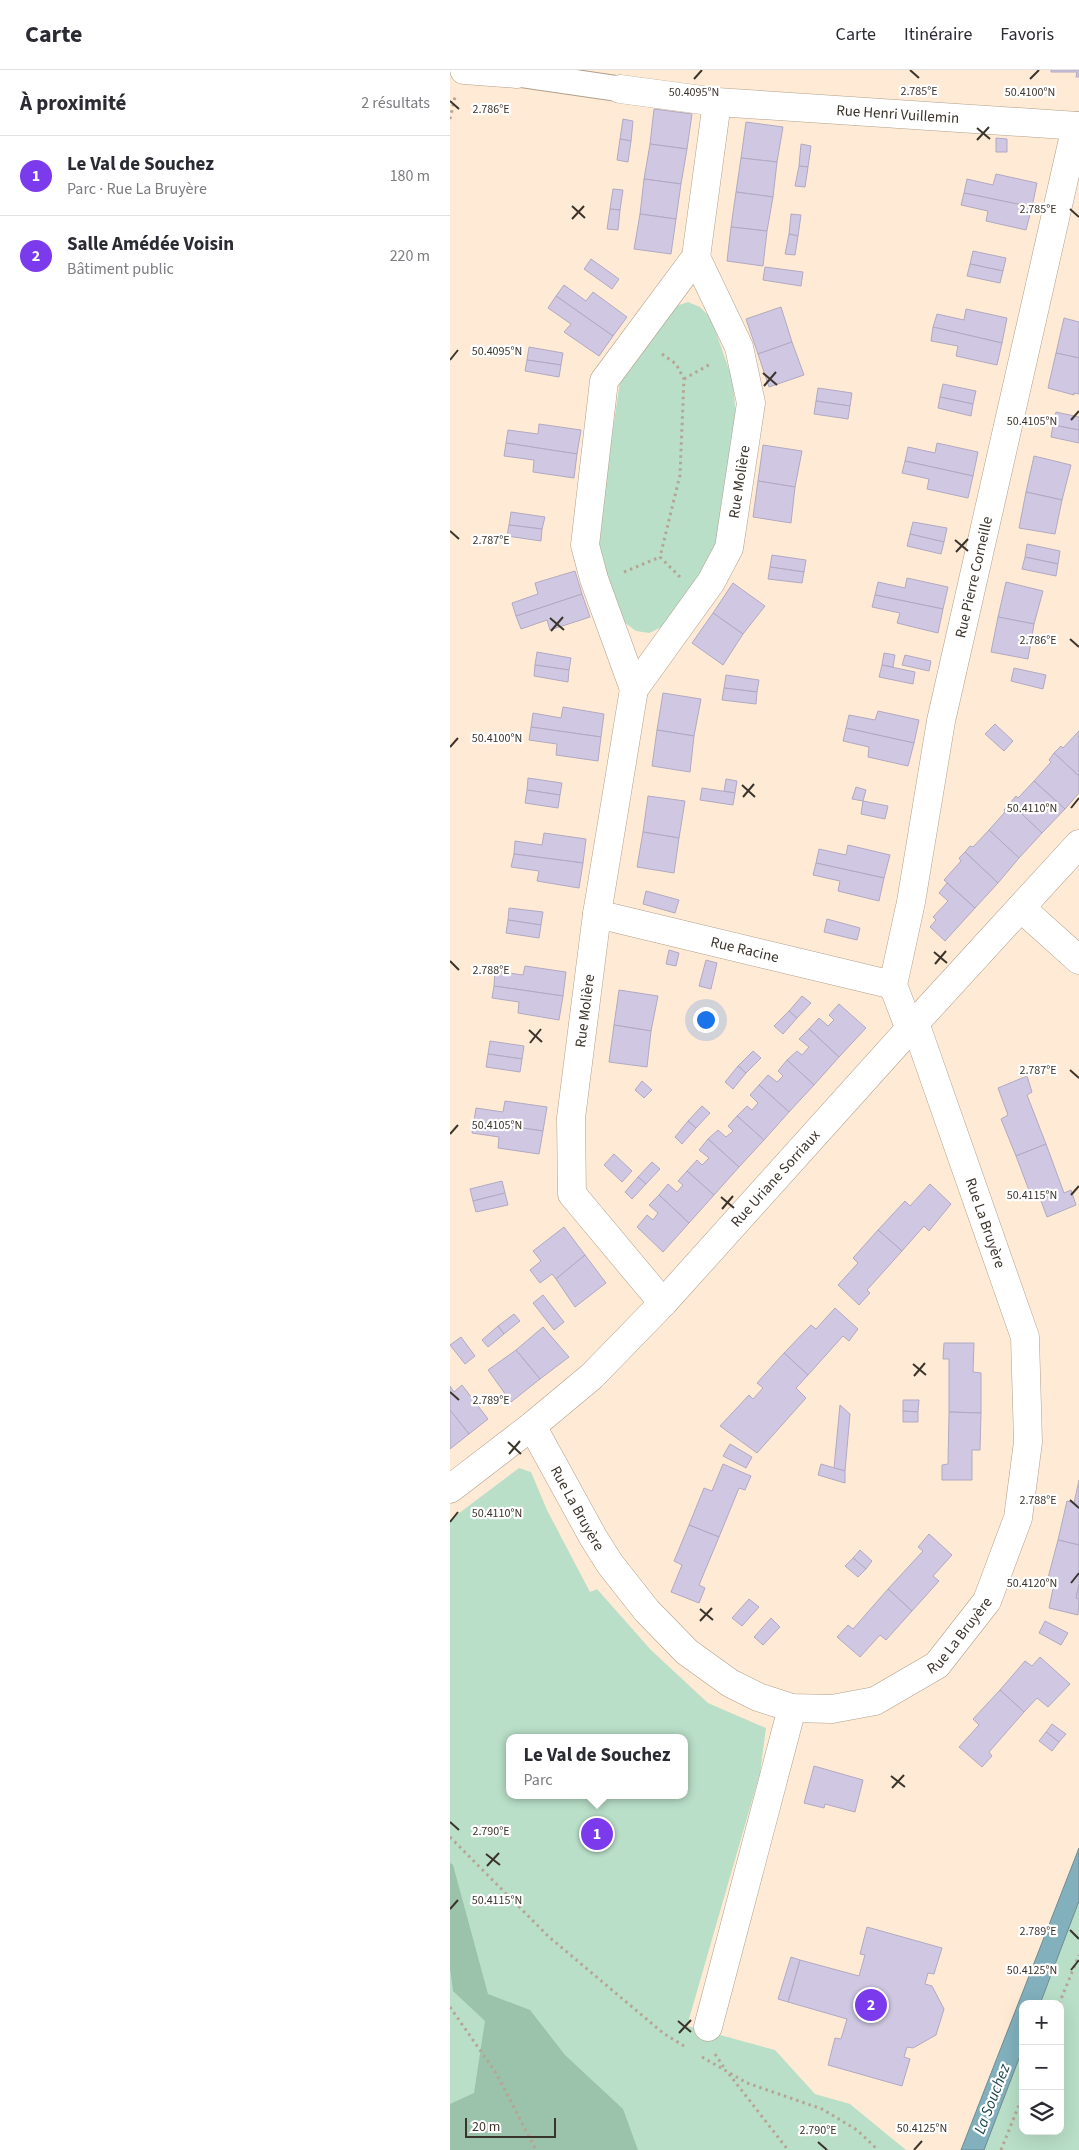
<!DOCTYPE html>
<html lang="fr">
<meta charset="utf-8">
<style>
:root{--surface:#fff;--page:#f2f2f3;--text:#2b2b33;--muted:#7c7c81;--line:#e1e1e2;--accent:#7c3aed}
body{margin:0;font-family:"Source Sans 3",sans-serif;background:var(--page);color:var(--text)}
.controls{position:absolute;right:15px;bottom:15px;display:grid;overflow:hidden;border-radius:10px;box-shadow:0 5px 20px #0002}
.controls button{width:45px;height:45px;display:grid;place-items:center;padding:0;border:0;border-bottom:1px solid var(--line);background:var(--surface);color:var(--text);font:25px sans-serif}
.scale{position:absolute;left:15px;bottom:12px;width:91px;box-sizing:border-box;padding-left:5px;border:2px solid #3b342b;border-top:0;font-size:14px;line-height:18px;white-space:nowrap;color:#3b342b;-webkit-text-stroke:4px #fff;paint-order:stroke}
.you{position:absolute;left:255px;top:949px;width:18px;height:18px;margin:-12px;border:4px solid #fff;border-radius:50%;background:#1a73e8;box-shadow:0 0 0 8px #1a73e833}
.badge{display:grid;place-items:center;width:32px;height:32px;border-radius:50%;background:var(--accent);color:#fff;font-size:16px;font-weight:700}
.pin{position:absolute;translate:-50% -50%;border:2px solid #fff;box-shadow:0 1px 5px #0006}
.popup{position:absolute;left:56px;top:1664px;width:182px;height:65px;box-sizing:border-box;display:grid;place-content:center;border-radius:10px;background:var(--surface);filter:drop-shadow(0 1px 4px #0005);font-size:16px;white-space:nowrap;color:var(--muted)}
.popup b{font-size:19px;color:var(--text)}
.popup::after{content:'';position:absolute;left:50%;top:100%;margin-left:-10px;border:10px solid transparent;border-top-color:var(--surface)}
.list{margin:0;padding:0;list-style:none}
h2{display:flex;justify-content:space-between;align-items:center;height:65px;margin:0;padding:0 20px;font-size:21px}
h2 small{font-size:16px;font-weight:400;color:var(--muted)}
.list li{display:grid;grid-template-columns:32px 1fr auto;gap:15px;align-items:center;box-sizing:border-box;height:80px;padding:0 20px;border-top:1px solid var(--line)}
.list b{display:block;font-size:19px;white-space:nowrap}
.list p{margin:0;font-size:16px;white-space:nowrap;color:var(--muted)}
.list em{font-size:16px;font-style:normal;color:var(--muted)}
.icon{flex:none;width:28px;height:28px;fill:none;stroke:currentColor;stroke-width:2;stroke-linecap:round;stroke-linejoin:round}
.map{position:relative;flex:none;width:629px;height:2080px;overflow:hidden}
header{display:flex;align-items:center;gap:30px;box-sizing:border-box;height:70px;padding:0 25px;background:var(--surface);border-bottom:1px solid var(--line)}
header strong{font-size:24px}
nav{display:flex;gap:28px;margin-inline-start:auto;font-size:18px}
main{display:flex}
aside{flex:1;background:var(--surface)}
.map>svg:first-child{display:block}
</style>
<header>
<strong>Carte</strong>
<nav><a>Carte</a><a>Itinéraire</a><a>Favoris</a></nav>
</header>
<main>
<aside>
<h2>À proximité<small>2 résultats</small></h2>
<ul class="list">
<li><span class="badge">1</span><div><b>Le Val de Souchez</b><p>Parc · Rue La Bruyère</p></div><em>180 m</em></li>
<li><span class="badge">2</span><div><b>Salle Amédée Voisin</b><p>Bâtiment public</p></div><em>220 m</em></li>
</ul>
</aside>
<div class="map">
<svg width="629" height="2080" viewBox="0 0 629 2080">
<rect width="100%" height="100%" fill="#ffebd5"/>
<!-- green -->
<g fill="#b9dfc8" fill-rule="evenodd">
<polygon points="238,232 250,237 261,248 283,311 286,348 266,491 212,557 199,563 186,561 174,552 146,471 170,312 220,238"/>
<path d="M 69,1398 L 81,1402 L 97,1440 L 140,1522 L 147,1519 L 201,1580 L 258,1633 L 316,1658 L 310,1703 L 237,1956 L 325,1980 L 365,2024 L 400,2034 L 456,2080 L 0,2080 L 0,1450 ZM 59,1668 L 234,1668 L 234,1725 L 59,1725 Z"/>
<polygon points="629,1831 629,2080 534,2080 573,1978 573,2061 610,2061 610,1934 590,1934"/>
</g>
<!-- forest -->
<polygon fill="#9bc2aa" points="0,1793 3,1795 38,1924 80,1940 115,1985 173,2039 188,2080 0,2080 0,2034 24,2023 35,1951 3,1921 0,1898"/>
<!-- water -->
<polygon fill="#82b0bd" stroke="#6d8b91" points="629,1778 629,1831 590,1934 573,1934 573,1978 534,2080 511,2080"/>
<!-- building -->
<g fill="#d0c8e2" stroke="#b1a9c2">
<polygon points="601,0 629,0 629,7 626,7 627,2 601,2"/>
<polygon points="204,39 242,44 237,79 200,74"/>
<polygon points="173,49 183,51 181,71 170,69"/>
<polygon points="296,52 333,57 327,92 291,88"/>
<polygon points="546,68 557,69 557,82 546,82"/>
<polygon points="170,69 181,71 178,92 167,90"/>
<polygon points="200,74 237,79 231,114 194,109"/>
<polygon points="351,74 361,76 358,97 349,96"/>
<polygon points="291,88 327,92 323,127 286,122"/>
<polygon points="349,96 358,97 355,117 345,116"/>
<polygon points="546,104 587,113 582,137 514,123 517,109 543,115"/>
<polygon points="194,109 231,114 226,149 190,144"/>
<polygon points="163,119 173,120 170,140 160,139"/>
<polygon points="286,122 323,127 317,161 281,157"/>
<polygon points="514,123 582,137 576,160 536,151 538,141 511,135"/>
<polygon points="160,139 170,140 168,160 157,159"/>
<polygon points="190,144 226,149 221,184 184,179"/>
<polygon points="341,144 351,145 348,166 339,164"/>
<polygon points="281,157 317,161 313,196 277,191"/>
<polygon points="339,164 348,166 345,185 335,184"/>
<polygon points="523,181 556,188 553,201 520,194"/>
<polygon points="141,189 169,209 162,219 134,199"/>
<polygon points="520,194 553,201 550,213 517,206"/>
<polygon points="315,197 353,202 351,216 313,210"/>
<polygon points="114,215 136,231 143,222 177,247 163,266 106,226"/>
<polygon points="106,226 163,266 149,286 114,262 121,254 98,238"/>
<polygon points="331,237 342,272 308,284 296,249"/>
<polygon points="516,239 557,248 552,273 483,257 487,244 514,250"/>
<polygon points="614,248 629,252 629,288 606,283"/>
<polygon points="483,257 552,273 547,295 506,286 508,276 481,271"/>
<polygon points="342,272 354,305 319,317 308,284"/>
<polygon points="79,277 113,283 111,295 77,290"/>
<polygon points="606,283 629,288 629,324 624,323 624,325 598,318"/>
<polygon points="77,290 111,295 109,307 75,301"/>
<polygon points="493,314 526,321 523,334 490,327"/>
<polygon points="368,318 402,323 400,336 366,331"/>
<polygon points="490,327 523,334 521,346 488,338"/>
<polygon points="366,331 400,336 398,349 364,344"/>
<polygon points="606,342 629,347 629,360 603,355"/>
<polygon points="89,354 131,360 127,384 56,373 58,360 88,364"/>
<polygon points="603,355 629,360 629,373 601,367"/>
<polygon points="56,373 127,384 124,408 83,402 84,390 54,386"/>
<polygon points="487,373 528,382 523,406 455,391 458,377 485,383"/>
<polygon points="313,375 352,381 345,417 308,411"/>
<polygon points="584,386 621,395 612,430 576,422"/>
<polygon points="455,391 523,406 518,428 477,419 479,409 452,403"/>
<polygon points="308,411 345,417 341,453 303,447"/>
<polygon points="576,422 612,430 605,464 569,458"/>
<polygon points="61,442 95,447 92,459 59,455"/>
<polygon points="463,452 497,458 494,472 460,464"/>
<polygon points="59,455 92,459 91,471 57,466"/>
<polygon points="460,464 494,472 491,484 457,476"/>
<polygon points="577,474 610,481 608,494 575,487"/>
<polygon points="322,485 356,490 354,502 320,497"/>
<polygon points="575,487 608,494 606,506 572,499"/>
<polygon points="320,497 354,502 352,513 318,509"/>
<polygon points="125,501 132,524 66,546 62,533 88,524 85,513"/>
<polygon points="457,508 498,517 493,539 425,525 428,512 455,518"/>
<polygon points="556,512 593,521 584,554 548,547"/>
<polygon points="283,513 315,536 293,564 263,543"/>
<polygon points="132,524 140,547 100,560 97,550 71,559 66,546"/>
<polygon points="425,525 493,539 488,563 447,553 450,543 422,537"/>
<polygon points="263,543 293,564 273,595 242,573"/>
<polygon points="548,547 584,554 578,589 541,582"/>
<polygon points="87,582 121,588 119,600 85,595"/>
<polygon points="434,583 445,585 443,597 432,595"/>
<polygon points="455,585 481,591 479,601 452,595"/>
<polygon points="85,595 119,600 118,612 84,606"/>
<polygon points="432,595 465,602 463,614 429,607"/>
<polygon points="564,598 596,605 593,619 561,611"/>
<polygon points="276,605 309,610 307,622 274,618"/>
<polygon points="274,618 307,622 306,634 272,630"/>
<polygon points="213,623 251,629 244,666 207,660"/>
<polygon points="113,637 154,644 151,667 81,657 83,643 111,648"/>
<polygon points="428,641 469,650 464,673 396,658 399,645 425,650"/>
<polygon points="545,654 563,671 554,681 535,664"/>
<polygon points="81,657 151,667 148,691 106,685 107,674 79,670"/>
<polygon points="396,658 464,673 458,696 418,687 419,677 393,671"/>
<polygon points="207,660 244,666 240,702 202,696"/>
<polygon points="629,661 629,706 604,683 611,676 613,678"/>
<polygon points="604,683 629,706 629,723 615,739 584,711 601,692 599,690"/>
<polygon points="78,708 112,713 110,725 77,720"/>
<polygon points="276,709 287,711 285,723 274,721"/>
<polygon points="584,711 615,739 592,763 560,733 566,726 568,728"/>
<polygon points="406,717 416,720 413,731 402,729"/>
<polygon points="252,718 285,723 283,735 250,730"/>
<polygon points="77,720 110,725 108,738 75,733"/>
<polygon points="198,726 235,731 229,768 193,762"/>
<polygon points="413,731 438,736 435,749 411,744"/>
<polygon points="560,733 592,763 569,788 539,760 555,742 554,740"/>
<polygon points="539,760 569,788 548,813 515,782 520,776 523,777"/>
<polygon points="193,762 229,768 224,803 187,797"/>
<polygon points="94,763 136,769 133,793 64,784 65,771 92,775"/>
<polygon points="398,775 440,785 434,808 366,793 369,779 396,785"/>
<polygon points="515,782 548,813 525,838 494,810 511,791 509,788"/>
<polygon points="64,784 133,793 129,818 87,811 89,801 61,797"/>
<polygon points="366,793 434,808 429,831 388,821 390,811 363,805"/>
<polygon points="497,813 525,838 495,871 480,857 486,850 483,847 498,831 489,823"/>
<polygon points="196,821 229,830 225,843 193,834"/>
<polygon points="59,838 93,842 91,855 58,850"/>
<polygon points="377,849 410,858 407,870 374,862"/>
<polygon points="58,850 91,855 89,868 56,863"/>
<polygon points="219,880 229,883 226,896 216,894"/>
<polygon points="256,890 267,893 261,919 249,916"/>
<polygon points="75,896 116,902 113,926 44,916 45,901 73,905"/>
<polygon points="44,916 113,926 109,950 68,943 69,932 42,928"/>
<polygon points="169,920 208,926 201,961 164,955"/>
<polygon points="352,926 361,933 347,948 339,941"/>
<polygon points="389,934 416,958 389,987 359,959 369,948 378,956 384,950 379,945"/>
<polygon points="339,941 347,948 333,964 324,956"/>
<polygon points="164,955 201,961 197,997 159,992"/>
<polygon points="359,959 389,987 364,1015 337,990 347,981 352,985 359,977 349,969"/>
<polygon points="40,971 74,976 72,989 38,984"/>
<polygon points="303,981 311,988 296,1003 288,996"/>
<polygon points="38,984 72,989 70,1002 36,997"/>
<polygon points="337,990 364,1015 339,1042 309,1015 318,1005 327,1012 333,1006 328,1001"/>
<polygon points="288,996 296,1003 283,1019 275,1012"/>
<polygon points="577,1006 582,1022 577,1025 596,1074 566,1086 551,1049 558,1045 548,1018"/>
<polygon points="192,1011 202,1020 194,1028 185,1020"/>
<polygon points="309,1015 339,1042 314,1070 287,1046 297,1036 302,1040 308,1033 300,1025"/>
<polygon points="55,1031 97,1037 93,1061 24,1051 26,1038 53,1042"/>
<polygon points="252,1036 260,1043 246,1058 238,1051"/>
<polygon points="287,1046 314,1070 289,1097 258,1069 268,1060 276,1067 283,1061 278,1056"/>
<polygon points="24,1051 93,1061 89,1084 48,1078 49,1067 22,1063"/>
<polygon points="238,1051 246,1058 232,1074 225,1067"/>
<polygon points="258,1069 289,1097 264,1125 237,1101 247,1090 252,1095 259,1088 249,1080"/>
<polygon points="596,1074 614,1123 621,1120 626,1135 597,1147 587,1120 580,1123 566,1086"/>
<polygon points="164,1084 182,1101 172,1112 154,1095"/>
<polygon points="202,1092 210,1099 196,1114 188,1107"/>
<polygon points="237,1101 264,1125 239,1153 209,1125 218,1114 227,1122 233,1115 228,1111"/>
<polygon points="188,1107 196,1114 182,1129 175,1122"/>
<polygon points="52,1111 55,1123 23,1131 20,1119"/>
<polygon points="480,1114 501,1134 479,1161 474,1156 452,1181 428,1160 455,1131 460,1136"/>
<polygon points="55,1123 58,1135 26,1142 23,1131"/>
<polygon points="209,1125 239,1153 213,1182 187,1157 197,1145 203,1150 208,1143 199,1135"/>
<polygon points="114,1157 135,1185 106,1209 102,1204 90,1213 80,1200 91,1191 83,1181"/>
<polygon points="428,1160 452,1181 417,1220 420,1223 409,1235 388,1215 408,1193 403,1188"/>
<polygon points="135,1185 156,1213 125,1237 106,1209"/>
<polygon points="93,1225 114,1252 104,1260 83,1233"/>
<polygon points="385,1238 408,1259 399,1271 393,1266 358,1305 334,1283 361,1255 366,1259"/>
<polygon points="64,1244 70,1251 54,1264 48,1256"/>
<polygon points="48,1256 54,1264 38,1277 32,1270"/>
<polygon points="93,1257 119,1287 90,1309 66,1280"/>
<polygon points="11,1267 25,1286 15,1294 0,1275"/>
<polygon points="494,1273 524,1273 523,1302 531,1303 531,1343 499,1342 499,1289 493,1289"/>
<polygon points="66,1280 90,1309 61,1332 38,1300"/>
<polygon points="334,1283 358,1305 346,1318 356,1328 307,1383 270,1356 299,1325 303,1329 313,1318 307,1313"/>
<polygon points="12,1315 38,1349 19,1364 0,1340 0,1316 4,1322"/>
<polygon points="453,1330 469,1330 468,1342 453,1341"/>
<polygon points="390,1335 400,1344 395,1401 384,1398"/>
<polygon points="0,1340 19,1364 0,1379"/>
<polygon points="453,1341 468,1342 468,1352 453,1352"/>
<polygon points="499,1342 531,1343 530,1380 522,1380 522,1410 492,1410 492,1395 498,1394"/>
<polygon points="280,1374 302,1387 296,1398 273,1386"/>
<polygon points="273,1394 301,1406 295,1420 289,1418 269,1467 239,1455 254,1418 262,1421"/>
<polygon points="371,1394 395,1401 395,1413 368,1405"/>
<polygon points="629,1410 629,1475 608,1470 617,1431 624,1433"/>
<polygon points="239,1455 269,1467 249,1515 255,1518 249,1533 221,1522 232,1495 224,1491"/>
<polygon points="479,1464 502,1485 483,1506 489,1511 462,1541 438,1519 473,1481 468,1477"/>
<polygon points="608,1470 629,1475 629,1514 626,1528 629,1529 628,1545 599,1538 605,1509 598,1508"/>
<polygon points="410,1480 422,1491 416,1499 403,1488"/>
<polygon points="403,1488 416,1499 408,1507 395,1496"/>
<polygon points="629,1514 629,1529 626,1528"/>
<polygon points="438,1519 462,1541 436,1570 430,1565 410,1587 387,1567 398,1555 403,1559"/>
<polygon points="299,1529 309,1537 292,1556 282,1548"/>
<polygon points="321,1548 330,1557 313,1575 304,1567"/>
<polygon points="595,1551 618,1563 611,1575 589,1563"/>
<polygon points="590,1587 620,1614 598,1637 587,1628 574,1642 550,1620 575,1591 582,1596"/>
<polygon points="550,1620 574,1642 539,1682 542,1686 532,1697 509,1677 529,1655 523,1649"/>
<polygon points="602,1654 616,1664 609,1672 596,1662"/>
<polygon points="596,1662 609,1672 602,1681 589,1671"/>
<polygon points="364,1696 413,1710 405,1742 375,1734 374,1738 354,1733"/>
<polygon points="417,1857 492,1878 484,1904 478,1903 475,1914 482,1916 494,1939 486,1965 463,1978 457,1977 454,1987 460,1989 452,2016 378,1995 385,1968 391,1969 397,1949 338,1932 350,1890 409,1906 415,1885 410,1884"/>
<polygon points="341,1887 350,1890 338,1932 328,1929"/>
</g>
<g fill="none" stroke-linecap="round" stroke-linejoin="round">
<!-- pedestrian casing -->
<g stroke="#b19f8a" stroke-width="27">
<polyline id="pedestrian" points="67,4 170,19"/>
</g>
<!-- minor casing -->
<g stroke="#b19f8a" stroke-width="29">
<g id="minor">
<polyline points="14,0 67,4"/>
<path id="s1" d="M 170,19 L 267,32 L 629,56"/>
<polyline points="184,619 144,509 135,475 154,311 246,187 267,32"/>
<polyline points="571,838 629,890"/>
<path id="s2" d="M 147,844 L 443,915"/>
<path id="s3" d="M 460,960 L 443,915 L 461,832 L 491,651 L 626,56"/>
<path id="s4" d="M 213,1233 L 122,1124 L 121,1048 L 147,844 L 184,619 L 261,512 L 279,478 L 301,333 L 289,277 L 246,187"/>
<path id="s5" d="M 82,1356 L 143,1467 L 160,1494 L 197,1541 L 237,1582 L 280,1613 L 308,1627 L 342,1638 L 382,1639 L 425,1631 L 487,1595 L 537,1531 L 568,1448 L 578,1372 L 575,1267 L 465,953"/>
<polyline points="258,1957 342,1638"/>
</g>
</g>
<!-- tertiary casing -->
<g stroke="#b19f8a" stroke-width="29">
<g id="tertiary">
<path id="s6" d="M 0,1419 L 82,1356 L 142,1306 L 213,1233 L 465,953 L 629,774"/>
</g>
</g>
<!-- path -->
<g stroke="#b5a594" stroke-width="3" stroke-dasharray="2.5 4" stroke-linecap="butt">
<polyline points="0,49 5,27"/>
<polyline points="212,284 226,294 234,309 230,405 210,487 230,507"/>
<polyline points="234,309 262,293"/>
<polyline points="174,502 210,487"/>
<polyline points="0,1767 98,1866 213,1963 234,1976"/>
<polyline points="609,1934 629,1885"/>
<polyline points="0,1937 46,2003 86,2080"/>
<polyline points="265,1984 275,1999"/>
<polyline points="252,1987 297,2013 372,2039 407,2060 428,2080"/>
<polyline points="279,2004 338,2080"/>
<polyline points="551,2080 573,2025"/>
</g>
<!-- pedestrian -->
<use href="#pedestrian" stroke="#fff" stroke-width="25"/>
<!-- minor -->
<use href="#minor" stroke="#fff" stroke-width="28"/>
<!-- tertiary -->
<use href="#tertiary" stroke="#fff" stroke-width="28"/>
</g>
<!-- ticks -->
<path fill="none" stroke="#3b342b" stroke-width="2" d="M 460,0 L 469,8M 244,9 L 252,0M 580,9 L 589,0M 0,31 L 9,39M 527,58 L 540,69M 527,70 L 539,57M 122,136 L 135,148M 620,139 L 629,147M 122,149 L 134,136M 0,290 L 8,280M 313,303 L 327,315M 314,316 L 326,302M 621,350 L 629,341M 0,461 L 9,469M 505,470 L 518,481M 506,482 L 518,469M 100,548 L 114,560M 101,561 L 113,547M 620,569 L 629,577M 0,677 L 8,668M 292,715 L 305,727M 293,727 L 304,714M 621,738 L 629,728M 484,882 L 497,893M 0,891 L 9,900M 485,894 L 496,881M 79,960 L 92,972M 80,973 L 91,959M 620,1000 L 629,1008M 0,1064 L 8,1055M 621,1125 L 629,1116M 271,1127 L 284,1138M 272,1139 L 283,1126M 463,1294 L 476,1305M 464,1306 L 475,1293M 0,1322 L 9,1330M 58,1372 L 71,1384M 59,1384 L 70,1371M 620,1430 L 629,1438M 0,1452 L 8,1442M 621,1513 L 629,1503M 250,1539 L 263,1550M 250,1551 L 262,1538M 441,1706 L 455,1717M 442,1718 L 454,1705M 0,1752 L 9,1760M 36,1784 L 50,1795M 37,1796 L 49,1783M 0,1839 L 8,1830M 620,1860 L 629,1869M 621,1900 L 629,1890M 228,1951 L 241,1962M 229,1963 L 241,1950M 368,2072 L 377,2080M 464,2080 L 472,2071"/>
<g text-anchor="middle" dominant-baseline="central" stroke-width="4.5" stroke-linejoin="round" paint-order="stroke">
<!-- street labels -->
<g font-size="15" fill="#3b342b" stroke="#fff">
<text stroke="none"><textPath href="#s1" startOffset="279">Rue Henri Vuillemin</textPath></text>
<text stroke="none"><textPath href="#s4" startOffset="889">Rue Molière</textPath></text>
<text stroke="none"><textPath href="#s3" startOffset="464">Rue Pierre Corneille</textPath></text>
<text stroke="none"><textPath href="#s2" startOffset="152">Rue Racine</textPath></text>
<text stroke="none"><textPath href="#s4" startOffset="326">Rue Molière</textPath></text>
<text stroke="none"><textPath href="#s6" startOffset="451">Rue Uriane Sorriaux</textPath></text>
<text transform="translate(535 1153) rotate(71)">Rue La Bruyère</text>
<text stroke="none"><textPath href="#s5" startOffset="94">Rue La Bruyère</textPath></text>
<text stroke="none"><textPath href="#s5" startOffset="588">Rue La Bruyère</textPath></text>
</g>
<!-- water labels -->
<g font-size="16" font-style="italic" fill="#1a454f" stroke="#fff">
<text transform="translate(542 2029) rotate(-69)">La Souchez</text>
</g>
</g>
<g font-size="12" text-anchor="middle" fill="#3b342b" stroke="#fff" stroke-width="4.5" stroke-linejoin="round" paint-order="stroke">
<text x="469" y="25">2.785°E</text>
<text x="244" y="26">50.4095°N</text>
<text x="580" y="26">50.4100°N</text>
<text x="41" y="43">2.786°E</text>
<text x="588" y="143">2.785°E</text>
<text x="47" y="285">50.4095°N</text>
<text x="582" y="355">50.4105°N</text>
<text x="41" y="474">2.787°E</text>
<text x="588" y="574">2.786°E</text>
<text x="47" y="672">50.4100°N</text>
<text x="582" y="742">50.4110°N</text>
<text x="41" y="904">2.788°E</text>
<text x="588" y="1004">2.787°E</text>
<text x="47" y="1059">50.4105°N</text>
<text x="582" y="1129">50.4115°N</text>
<text x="41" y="1334">2.789°E</text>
<text x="588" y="1434">2.788°E</text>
<text x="47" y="1447">50.4110°N</text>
<text x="582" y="1517">50.4120°N</text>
<text x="41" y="1765">2.790°E</text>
<text x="47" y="1834">50.4115°N</text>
<text x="588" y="1865">2.789°E</text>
<text x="582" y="1904">50.4125°N</text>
<text x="472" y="2062">50.4125°N</text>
<text x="368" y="2064">2.790°E</text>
</g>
</svg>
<div class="controls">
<button>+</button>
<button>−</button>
<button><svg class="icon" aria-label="layers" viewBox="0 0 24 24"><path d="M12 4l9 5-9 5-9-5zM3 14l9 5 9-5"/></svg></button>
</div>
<div class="scale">20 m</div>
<div class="you"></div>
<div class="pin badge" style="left:147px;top:1764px">1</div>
<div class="popup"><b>Le Val de Souchez</b>Parc</div>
<div class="pin badge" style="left:421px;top:1935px">2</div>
</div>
</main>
